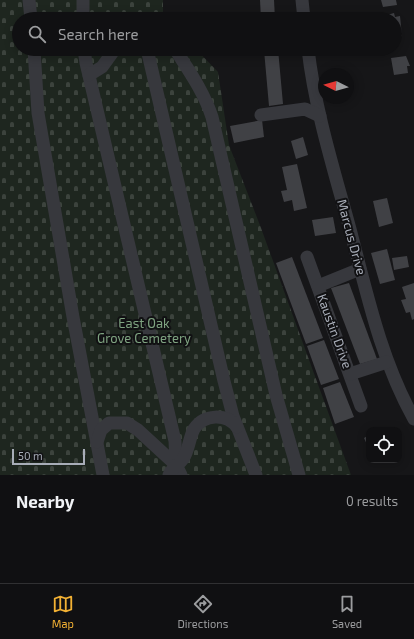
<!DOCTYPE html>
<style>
:root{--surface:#101012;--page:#19191b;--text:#f1f3f6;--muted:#9c9d9f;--line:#303032;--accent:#f2b134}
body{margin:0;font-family:"Exo 2",sans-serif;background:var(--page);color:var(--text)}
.controls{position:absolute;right:12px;bottom:12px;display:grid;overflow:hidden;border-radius:8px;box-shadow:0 2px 10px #0003}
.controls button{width:36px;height:36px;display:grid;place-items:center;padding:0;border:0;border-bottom:1px solid var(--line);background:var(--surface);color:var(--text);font:20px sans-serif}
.compass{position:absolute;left:318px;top:68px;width:36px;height:36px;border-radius:50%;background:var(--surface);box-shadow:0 2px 10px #0003;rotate:275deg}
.scale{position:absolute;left:12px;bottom:10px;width:73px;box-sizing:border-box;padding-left:4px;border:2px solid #a8adb8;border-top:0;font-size:11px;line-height:14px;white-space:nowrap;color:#a8adb8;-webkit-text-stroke:3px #111113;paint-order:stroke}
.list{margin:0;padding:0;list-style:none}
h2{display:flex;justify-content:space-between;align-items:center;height:52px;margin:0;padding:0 16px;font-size:17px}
h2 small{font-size:13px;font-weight:400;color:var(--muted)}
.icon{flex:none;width:22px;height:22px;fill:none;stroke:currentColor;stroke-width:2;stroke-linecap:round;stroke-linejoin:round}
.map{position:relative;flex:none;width:414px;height:475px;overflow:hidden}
.search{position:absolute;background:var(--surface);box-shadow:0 2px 10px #0003;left:12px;right:12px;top:12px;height:44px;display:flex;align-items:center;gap:10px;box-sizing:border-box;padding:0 14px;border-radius:22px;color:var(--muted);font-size:15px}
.sheet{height:108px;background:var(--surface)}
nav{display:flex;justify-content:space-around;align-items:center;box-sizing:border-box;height:56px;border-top:1px solid var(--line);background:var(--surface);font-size:11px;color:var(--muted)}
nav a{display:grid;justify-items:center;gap:2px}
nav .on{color:var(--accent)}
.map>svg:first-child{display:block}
</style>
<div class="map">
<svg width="414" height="475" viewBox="0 0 414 475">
<defs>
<pattern id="cemetery-stones" width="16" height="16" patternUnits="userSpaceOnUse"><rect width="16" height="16" fill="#1e261f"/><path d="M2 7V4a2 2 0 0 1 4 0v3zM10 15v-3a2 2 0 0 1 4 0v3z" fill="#3c433d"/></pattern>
</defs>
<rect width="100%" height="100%" fill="#161618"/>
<!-- cemetery -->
<polygon fill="url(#cemetery-stones)" points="0,0 163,0 163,14 168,19 19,19 19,49 196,49 218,72 229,145 261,228 351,475 0,475"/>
<!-- building -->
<g fill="#404145">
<polygon points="260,0 274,0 275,19 261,19"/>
<polygon points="381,0 396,0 397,5 383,7"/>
<polygon points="394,13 395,17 400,16 402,36 395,38 395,19 387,19 387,15"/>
<polygon points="278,49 283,104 269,106 264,50"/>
<polygon points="406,56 410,66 407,66 408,73 394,75 391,58"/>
<polygon points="262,120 264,137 234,143 230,126"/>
<polygon points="303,137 308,155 296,159 291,141"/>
<polygon points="297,164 307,208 294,211 292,200 284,202 281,191 287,190 282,167"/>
<polygon points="387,198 393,223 379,227 373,201"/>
<polygon points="333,217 336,233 315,236 312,220"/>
<polygon points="387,249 395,280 380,284 371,253"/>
<polygon points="407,256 409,267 394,270 392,258"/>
<polygon points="292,257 323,338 306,344 276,263"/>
<polygon points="349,283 377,359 360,364 331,288"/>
<polygon points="414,283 414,319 412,320 410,312 406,313 401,300 406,299 402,287"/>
<polygon points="324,340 339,379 321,385 307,346"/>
<polygon points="340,382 354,417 335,424 323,388"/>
<polygon points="369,435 369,449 364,438"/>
</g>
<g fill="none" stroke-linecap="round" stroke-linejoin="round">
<!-- minor -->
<g stroke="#37383d" stroke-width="13">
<polyline points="29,0 31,19"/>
<polyline points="83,0 83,19"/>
<polyline points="302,0 304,19"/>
<polyline points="34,49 38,113 73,317 103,475"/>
<polyline points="84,49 86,63 175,441 176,465 181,475"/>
<polyline points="147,49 224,381 233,416 256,475"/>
<path d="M 175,49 C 189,71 204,92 212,117 L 276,395 L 299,475"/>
<path d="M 308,49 C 315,110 334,170 350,229 C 367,294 381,360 414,419"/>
<polyline points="89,75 102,67 115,49"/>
<polyline points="261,115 305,109 320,116"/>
<polyline points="307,257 361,406"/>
<polyline points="318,286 360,269"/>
<polyline points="350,374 387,362"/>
<polyline points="97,442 101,430 109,423 127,423 138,430 176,465"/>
<path d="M 169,475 C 172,467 179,465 183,459 C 189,450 189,438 194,429 C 204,414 226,413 237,427"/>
</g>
</g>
<g text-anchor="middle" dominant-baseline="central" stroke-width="4" stroke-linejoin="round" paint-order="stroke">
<!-- street labels -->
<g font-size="13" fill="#a8adb8" stroke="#111113">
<text transform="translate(352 237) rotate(75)">Marcus Drive</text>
<text transform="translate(335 331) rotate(70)">Kaustin Drive</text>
</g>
<!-- park labels -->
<g font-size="13" fill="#7fa381" stroke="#111113">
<text x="144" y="323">East Oak<tspan x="144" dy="15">Grove Cemetery</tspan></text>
</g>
</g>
</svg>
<div class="controls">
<button><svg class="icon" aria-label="locate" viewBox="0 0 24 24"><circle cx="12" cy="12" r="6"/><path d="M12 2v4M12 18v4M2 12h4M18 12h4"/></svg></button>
</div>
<svg class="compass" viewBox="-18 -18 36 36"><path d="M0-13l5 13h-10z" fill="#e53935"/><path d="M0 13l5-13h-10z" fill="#9c9d9f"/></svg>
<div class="scale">50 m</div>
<div class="search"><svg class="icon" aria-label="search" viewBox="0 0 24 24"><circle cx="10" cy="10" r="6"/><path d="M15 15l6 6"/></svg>Search here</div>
</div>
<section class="sheet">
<h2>Nearby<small>0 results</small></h2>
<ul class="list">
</ul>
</section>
<nav>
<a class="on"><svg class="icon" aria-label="map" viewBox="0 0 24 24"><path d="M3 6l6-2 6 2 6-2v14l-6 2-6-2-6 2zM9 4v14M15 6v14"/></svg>Map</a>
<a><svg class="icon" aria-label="directions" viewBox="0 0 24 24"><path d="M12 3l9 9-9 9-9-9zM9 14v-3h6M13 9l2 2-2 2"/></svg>Directions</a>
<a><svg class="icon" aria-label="saved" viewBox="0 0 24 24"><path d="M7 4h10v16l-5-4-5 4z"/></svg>Saved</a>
</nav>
